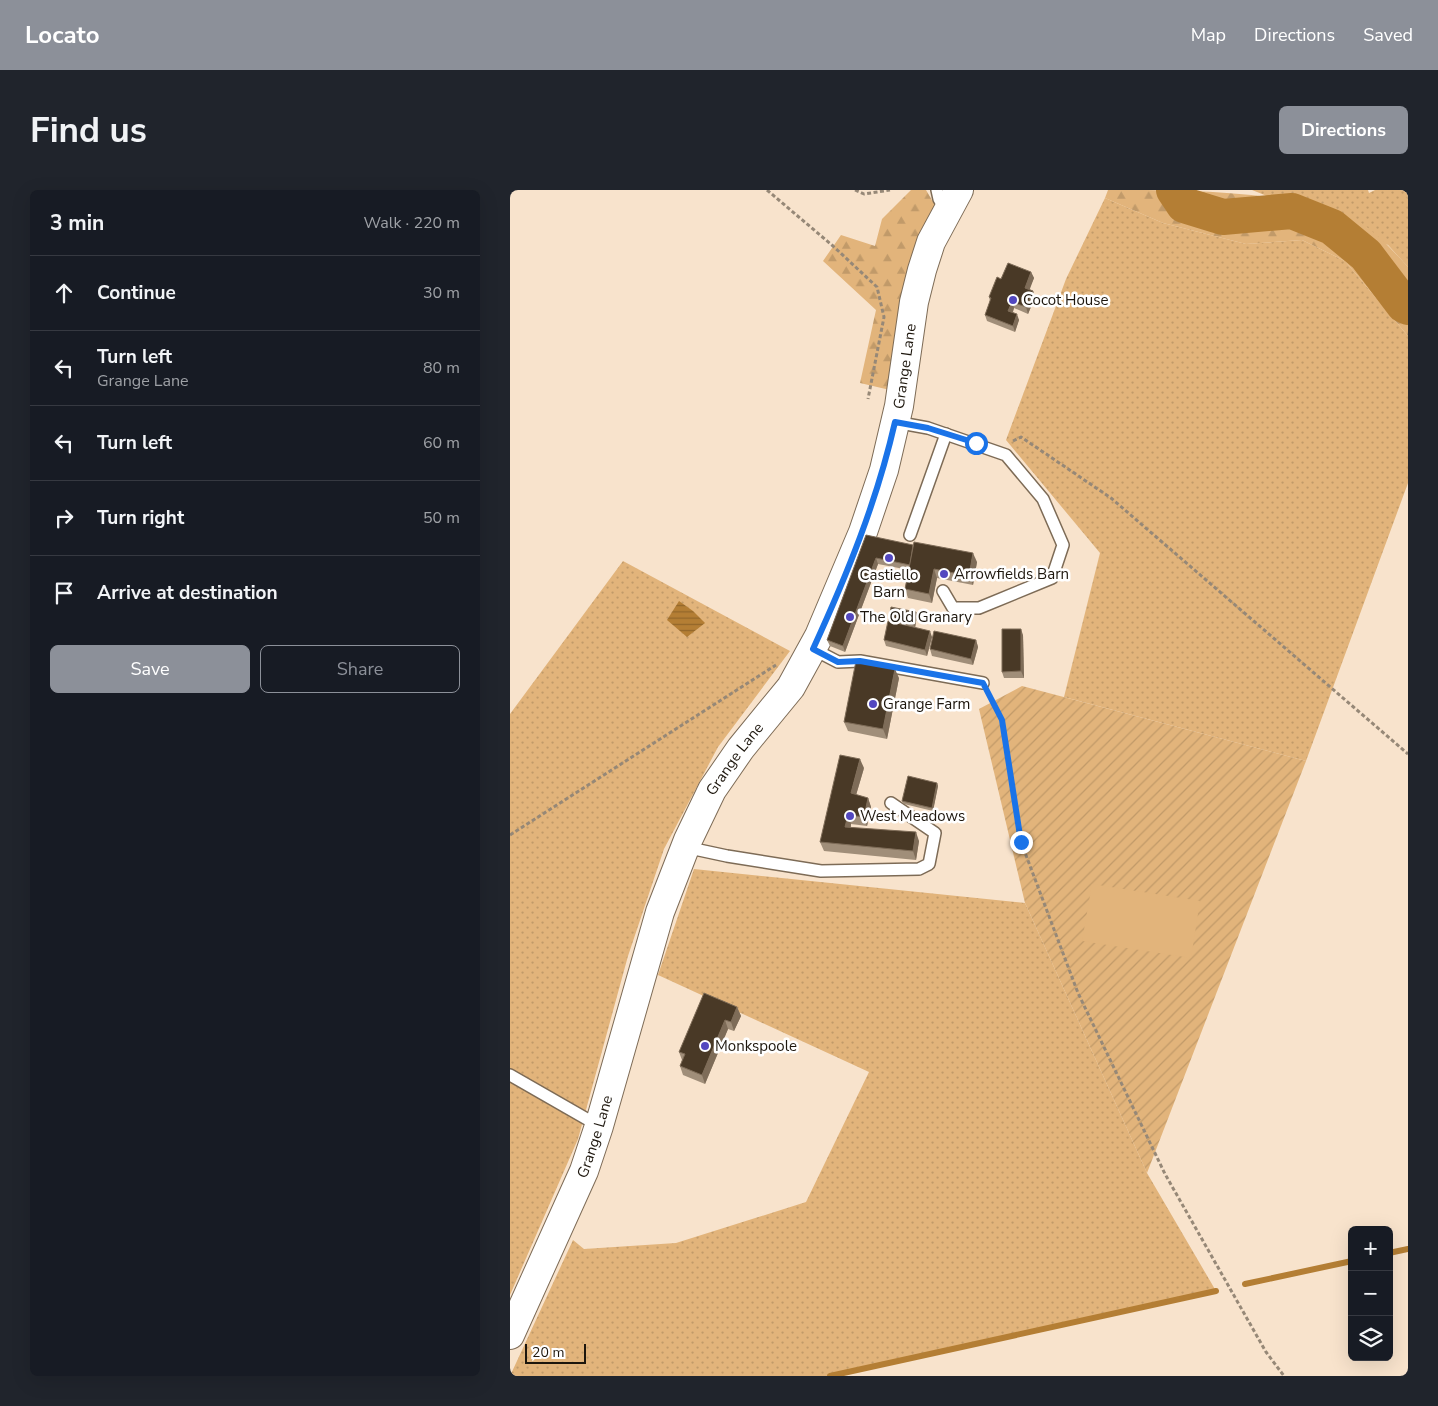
<!DOCTYPE html>
<meta charset="utf-8">
<style>
:root{--surface:#171b24;--page:#20242c;--text:#f1f3f6;--muted:#9ea1a6;--line:#363941;--accent:#8c9099}
body{margin:0;font-family:"Nunito Sans",sans-serif;background:var(--page);color:var(--text)}
.controls{position:absolute;right:15px;bottom:15px;display:grid;overflow:hidden;border-radius:8px;box-shadow:0 5px 20px #0002}
.controls button{width:45px;height:45px;display:grid;place-items:center;padding:0;border:0;border-bottom:1px solid var(--line);background:var(--surface);color:var(--text);font:25px sans-serif}
.scale{position:absolute;left:15px;bottom:12px;width:61px;box-sizing:border-box;padding-left:5px;border:2px solid #1d160d;border-top:0;font-size:14px;line-height:18px;white-space:nowrap;color:#1d160d;-webkit-text-stroke:4px #fff;paint-order:stroke}
.stop{position:absolute;width:15px;height:15px;margin:-11px;border:4px solid #1a73e8;border-radius:50%;background:#fff}
.stop.end{background:#1a73e8;border-color:#fff;box-shadow:0 1px 5px #0008}
.list{margin:0;padding:0;list-style:none}
h2{display:flex;justify-content:space-between;align-items:center;height:65px;margin:0;padding:0 20px;font-size:21px}
h2 small{font-size:16px;font-weight:400;color:var(--muted)}
.list li{display:grid;grid-template-columns:32px 1fr auto;gap:15px;align-items:center;box-sizing:border-box;height:75px;padding:0 20px;border-top:1px solid var(--line)}
.list b{display:block;font-size:19px;white-space:nowrap}
.list p{margin:0;font-size:16px;white-space:nowrap;color:var(--muted)}
.list em{font-size:16px;font-style:normal;color:var(--muted)}
.actions{display:flex;gap:10px;padding:15px 20px}
.actions a{flex:1;padding:11px 0;border:1px solid var(--accent);border-radius:8px;text-align:center;font-size:18px;color:var(--accent)}
.actions .main{background:var(--accent);color:#fff}
.icon{flex:none;width:28px;height:28px;fill:none;stroke:currentColor;stroke-width:2;stroke-linecap:round;stroke-linejoin:round}
.map{position:relative;flex:none;width:898px;height:1186px;overflow:hidden;border-radius:8px}
header{display:flex;align-items:center;gap:30px;box-sizing:border-box;height:70px;padding:0 25px;background:var(--accent);color:#fff}
header strong{font-size:24px}
nav{display:flex;gap:28px;margin-inline-start:auto;font-size:18px}
.intro{display:flex;align-items:center;justify-content:space-between;box-sizing:border-box;height:120px;padding:0 30px}
h1{margin:0;font-size:35px}
.button{padding:12px 22px;border-radius:8px;background:var(--accent);color:#fff;font-size:18px;font-weight:700}
main{display:flex;gap:30px;padding:0 30px}
aside{flex:1;background:var(--surface);border-radius:8px;box-shadow:0 5px 20px #0002}
.map>svg:first-child{display:block}
</style>
<header>
<strong>Locato</strong>
<nav><a>Map</a><a>Directions</a><a>Saved</a></nav>
</header>
<div class="intro"><h1>Find us</h1><a class="button">Directions</a></div>
<main>
<aside>
<h2>3 min<small>Walk · 220 m</small></h2>
<ul class="list">
<li><svg class="icon" aria-label="ahead" viewBox="0 0 24 24"><path d="M12 20V5M6 11l6-6 6 6"/></svg><div><b>Continue</b></div><em>30 m</em></li>
<li><svg class="icon" aria-label="left" viewBox="0 0 24 24"><path d="M17 20v-9H6M10 6l-5 5 5 5"/></svg><div><b>Turn left</b><p>Grange Lane</p></div><em>80 m</em></li>
<li><svg class="icon" aria-label="left" viewBox="0 0 24 24"><path d="M17 20v-9H6M10 6l-5 5 5 5"/></svg><div><b>Turn left</b></div><em>60 m</em></li>
<li><svg class="icon" aria-label="right" viewBox="0 0 24 24"><path d="M7 20v-9h11M14 6l5 5-5 5"/></svg><div><b>Turn right</b></div><em>50 m</em></li>
<li><svg class="icon" aria-label="arrive" viewBox="0 0 24 24"><path d="M6 21V4h12l-3 4 3 4H6"/></svg><div><b>Arrive at destination</b></div></li>
</ul>
<div class="actions"><a class="main">Save</a><a>Share</a></div>
</aside>
<div class="map">
<svg width="898" height="1186" viewBox="0 0 898 1186">
<defs>
<pattern id="grass-dots" width="8" height="8" patternUnits="userSpaceOnUse" patternTransform="scale(1.25)"><rect width="8" height="8" fill="#e2b47b"/><path d="M2 2h.1M6 6h.1" fill="none" stroke="#c19a69" stroke-width="1.8" stroke-linecap="round"/></pattern>
<pattern id="forest-firs" width="22" height="20" patternUnits="userSpaceOnUse" patternTransform="scale(1.25)"><rect width="22" height="20" fill="#e2b47b"/><path d="M5 1l3.5 6h-7zM16 11l3.5 6h-7z" fill="#c19a69"/></pattern>
<pattern id="garden-furrows" width="10" height="10" patternUnits="userSpaceOnUse" patternTransform="scale(1.25)"><rect width="10" height="10" fill="#e2b47b"/><path d="M-1 1l2-2M0 10L10 0M9 11l2-2" fill="none" stroke="#c19a69"/></pattern>
<pattern id="water-rules" width="6" height="5" patternUnits="userSpaceOnUse" patternTransform="scale(1.25)"><rect width="6" height="5" fill="#b47e34"/><path d="M0 2.5h6" fill="none" stroke="#92662a"/></pattern>
</defs>
<rect width="100%" height="100%" fill="#f8e3cc"/>
<!-- grass -->
<g fill="url(#grass-dots)">
<polygon points="742,0 858,0 859,3 865,0 898,0 898,77 878,55"/>
<polygon points="595,8 653,33 736,54 792,50 835,71 898,146 898,293 796,571 554,507 590,363 496,250 556,89"/>
<polygon points="113,371 280,461 208,557 154,659 118,766 68,949 0,1105 0,524"/>
<polygon points="184,679 515,713 637,983 706,1101 320,1186 0,1186 63,1050 74,1059 166,1053 296,1012 359,882 148,785"/>
</g>
<!-- forest -->
<g fill="url(#forest-firs)">
<polygon points="401,0 416,0 426,17 380,200 350,193 366,120 313,71 331,45 365,56 372,29"/>
<path d="M 598,0 C 673,0 769,0 838,25 C 861,37 881,58 898,77 L 898,146 L 835,71 L 792,50 L 736,54 L 653,33 L 595,8 Z"/>
</g>
<!-- garden -->
<polygon fill="url(#garden-furrows)" points="512,496 796,571 637,983 515,713 469,519"/>
<!-- pitch -->
<polygon fill="#e2b47b" points="582,694 690,711 681,768 572,751"/>
<!-- water -->
<polygon fill="url(#water-rules)" points="169,411 183,421 195,433 177,447 157,430"/>
<g fill="none" stroke-linecap="round" stroke-linejoin="round">
<!-- stream -->
<g stroke="#b47e34" stroke-width="6">
<polyline points="879,1063 898,1059"/>
<polyline points="735,1094 842,1071"/>
<polyline points="320,1186 706,1101"/>
</g>
<!-- river -->
<polyline stroke="#b47e34" stroke-width="36" points="664,0 674,15 713,27 782,21 822,37 856,65 894,115 898,117"/>
<!-- service casing -->
<g stroke="#7d6b56" stroke-width="14">
<g id="service">
<polyline points="427,0 429,9 436,21"/>
<polyline points="385,232 418,238 496,265 533,309 553,355 542,388 469,418 443,418 433,401"/>
<polyline points="400,345 436,244"/>
<polyline points="303,459 328,472 350,471 473,493"/>
<polyline points="175,657 217,666 311,681 409,679 419,674 425,643 381,613"/>
<polyline points="0,885 89,936"/>
</g>
</g>
<!-- tertiary casing -->
<g stroke="#7d6b56" stroke-width="30">
<g id="tertiary">
<path id="s1" d="M 0,1145 L 74,981 L 89,936 L 150,722 L 178,650 L 202,600 L 231,558 L 281,497 L 309,446 L 353,342 L 374,280 L 389,216 L 404,112 L 412,80 L 421,52 L 449,0"/>
</g>
</g>
<!-- path -->
<g stroke="#968877" stroke-width="3" stroke-dasharray="4 2.5" stroke-linecap="butt">
<polyline points="257,0 323,56 367,97 374,127 358,209"/>
<polyline points="345,0 354,4 380,0"/>
<polyline points="503,251 511,247 601,308 898,564"/>
<polyline points="480,507 492,530 511,652 568,803 655,984 756,1162 774,1186"/>
<polyline points="0,645 266,475"/>
</g>
<!-- service -->
<use href="#service" stroke="#fff" stroke-width="11"/>
<!-- tertiary -->
<use href="#tertiary" stroke="#fff" stroke-width="28"/>
</g>
<!-- wall -->
<g fill="#a08e79">
<polygon points="521,82 524,88 519,99 523,101 525,107 518,124 504,118 503,122 509,130 505,142 477,131 475,125 480,111 479,107 491,89"/>
<polygon points="356,345 467,372 463,395 427,388 422,413 398,408 395,399 399,380 368,374 335,462 320,456 317,450"/>
<polygon points="407,425 405,438 422,447 417,466 376,456 374,450 379,431 379,430"/>
<polygon points="513,445 514,488 494,488 492,482"/>
<polygon points="466,450 468,457 463,475 422,466 420,459"/>
<polygon points="389,488 377,549 338,541 334,532"/>
<polygon points="354,578 346,605 358,608 361,617 357,636 341,634 341,637 409,651 406,670 314,661 310,652"/>
<polygon points="427,593 428,596 423,621 394,614 392,611"/>
<polygon points="227,817 231,826 224,841 218,839 195,894 173,885 170,876 172,870 169,862"/>
</g>
<!-- shaded-wall -->
<g fill="#7e6c58">
<polygon points="521,82 524,88 518,104 515,98"/>
<polygon points="523,101 525,107 518,124 516,117"/>
<polygon points="502,112 504,118 501,127 498,121"/>
<polygon points="507,124 509,130 505,142 503,136"/>
<polygon points="463,363 467,372 463,395 459,386"/>
<polygon points="366,368 368,374 335,462 333,456"/>
<polygon points="424,379 427,388 422,413 419,404"/>
<polygon points="406,422 407,425 405,438 404,435"/>
<polygon points="511,439 513,445 514,488 511,481"/>
<polygon points="420,441 422,447 417,466 415,460"/>
<polygon points="466,450 468,457 463,475 461,469"/>
<polygon points="385,479 389,488 377,549 373,539"/>
<polygon points="350,569 354,578 344,612 341,603"/>
<polygon points="427,593 428,596 423,621 422,618"/>
<polygon points="358,608 361,617 357,636 354,627"/>
<polygon points="338,625 341,634 339,646 335,637"/>
<polygon points="406,642 409,651 406,670 403,661"/>
<polygon points="227,817 231,826 224,841 221,832"/>
<polygon points="215,830 218,839 195,894 192,885"/>
</g>
<!-- building -->
<g fill="#493926" stroke="#7e6c58">
<polygon points="498,73 521,82 515,98 523,101 516,117 502,112 498,121 507,124 503,136 475,125 481,108 479,107 487,87 491,89"/>
<polygon points="356,345 403,355 400,375 366,368 333,456 317,450"/>
<polygon points="404,352 463,363 459,386 424,379 419,404 395,399"/>
<polygon points="381,417 406,422 404,435 379,430"/>
<polygon points="378,431 420,441 415,460 374,450"/>
<polygon points="492,439 511,439 511,481 492,482"/>
<polygon points="424,441 466,450 461,469 420,459"/>
<polygon points="346,471 385,479 373,539 334,532"/>
<polygon points="330,565 350,569 341,603 358,608 354,627 338,625 335,637 406,642 403,661 310,652"/>
<polygon points="398,586 427,593 422,618 392,611"/>
<polygon points="194,803 227,817 221,832 215,830 192,885 170,876 175,864 169,862"/>
</g>
<g fill="none" stroke-linecap="round" stroke-linejoin="round">
<!-- route -->
<path stroke="#1a73e8" stroke-width="6" d="M 466,253 L 418,238 L 385,232 C 367,311 337,385 303,459 L 328,472 L 350,471 L 473,493 L 492,530 L 511,652"/>
</g>
<!-- markers -->
<g fill="#5247bf" stroke="#fff" stroke-width="2">
<circle cx="503" cy="110" r="5"/>
<circle cx="379" cy="368" r="5"/>
<circle cx="434" cy="384" r="5"/>
<circle cx="340" cy="427" r="5"/>
<circle cx="363" cy="514" r="5"/>
<circle cx="340" cy="626" r="5"/>
<circle cx="195" cy="856" r="5"/>
</g>
<g text-anchor="middle" dominant-baseline="central" stroke-width="5" stroke-linejoin="round" paint-order="stroke">
<!-- poi labels -->
<g font-size="15" fill="#1d160d" stroke="#fff" text-anchor="start">
<text x="513" y="110">Cocot House</text>
<text x="444" y="384">Arrowfields Barn</text>
<text x="379" y="385" text-anchor="middle">Castiello<tspan x="379" dy="17">Barn</tspan></text>
<text x="350" y="427">The Old Granary</text>
<text x="373" y="514">Grange Farm</text>
<text x="350" y="626">West Meadows</text>
<text x="205" y="856">Monkspoole</text>
</g>
<!-- street labels -->
<g font-size="15" fill="#1d160d" stroke="#fff">
<text stroke="none"><textPath href="#s1" startOffset="1055">Grange Lane</textPath></text>
<text stroke="none"><textPath href="#s1" startOffset="621">Grange Lane</textPath></text>
<text stroke="none"><textPath href="#s1" startOffset="216">Grange Lane</textPath></text>
</g>
</g>
</svg>
<div class="controls">
<button>+</button>
<button>−</button>
<button><svg class="icon" aria-label="layers" viewBox="0 0 24 24"><path d="M12 4l9 5-9 5-9-5zM3 14l9 5 9-5"/></svg></button>
</div>
<div class="scale">20 m</div>
<div class="stop" style="left:466px;top:253px"></div>
<div class="stop end" style="left:511px;top:652px"></div>
</div>
</main>
